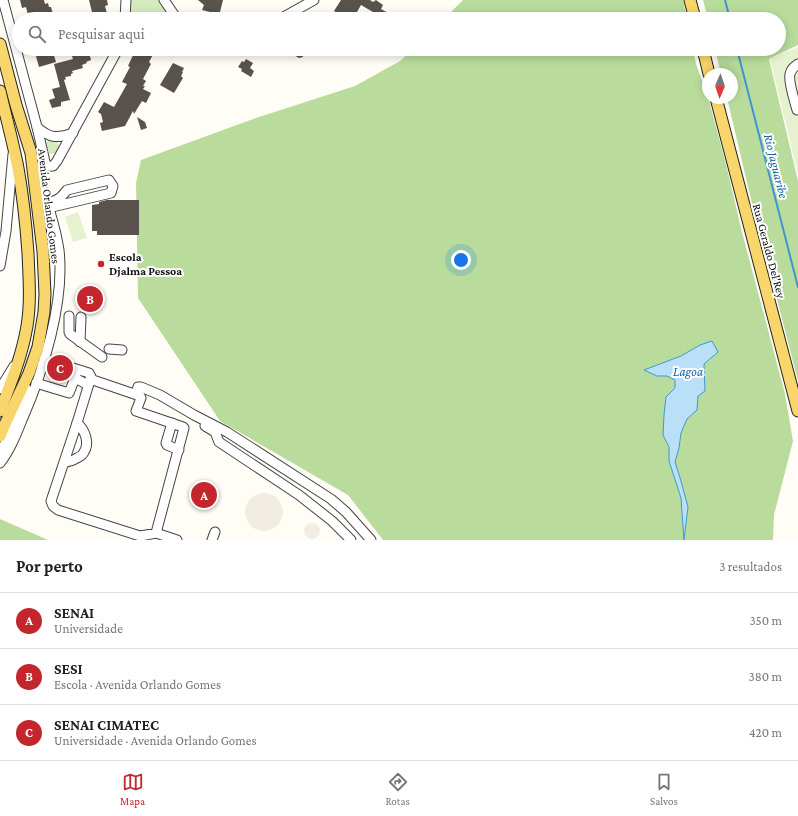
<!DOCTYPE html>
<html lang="pt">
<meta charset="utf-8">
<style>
:root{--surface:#fff;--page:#f6f6f6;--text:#222;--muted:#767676;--line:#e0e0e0;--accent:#c4262e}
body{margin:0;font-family:"Crimson Pro",serif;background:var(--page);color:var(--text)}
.compass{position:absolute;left:702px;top:68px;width:36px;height:36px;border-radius:50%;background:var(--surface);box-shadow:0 2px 10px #0003;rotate:182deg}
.you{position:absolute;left:461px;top:260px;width:14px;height:14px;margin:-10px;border:3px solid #fff;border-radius:50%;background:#1a73e8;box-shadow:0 0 0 6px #1a73e833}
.badge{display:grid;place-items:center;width:26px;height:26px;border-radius:50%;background:var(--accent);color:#fff;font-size:13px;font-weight:700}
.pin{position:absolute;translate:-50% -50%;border:2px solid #fff;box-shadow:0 1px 4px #0006}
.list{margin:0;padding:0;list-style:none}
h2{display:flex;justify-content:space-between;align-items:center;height:52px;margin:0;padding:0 16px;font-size:17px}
h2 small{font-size:13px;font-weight:400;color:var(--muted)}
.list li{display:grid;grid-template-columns:26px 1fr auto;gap:12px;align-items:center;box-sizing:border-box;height:56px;padding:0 16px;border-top:1px solid var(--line)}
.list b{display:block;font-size:15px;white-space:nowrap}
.list p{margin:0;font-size:13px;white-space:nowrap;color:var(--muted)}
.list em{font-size:13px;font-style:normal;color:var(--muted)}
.icon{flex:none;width:22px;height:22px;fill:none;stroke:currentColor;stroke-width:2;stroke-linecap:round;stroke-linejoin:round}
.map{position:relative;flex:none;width:798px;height:540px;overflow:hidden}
.search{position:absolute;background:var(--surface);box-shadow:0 2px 10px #0003;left:12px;right:12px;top:12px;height:44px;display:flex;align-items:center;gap:10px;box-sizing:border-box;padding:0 14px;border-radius:22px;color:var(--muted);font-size:15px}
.sheet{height:220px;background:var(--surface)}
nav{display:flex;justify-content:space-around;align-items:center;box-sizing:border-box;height:56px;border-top:1px solid var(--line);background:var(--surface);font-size:11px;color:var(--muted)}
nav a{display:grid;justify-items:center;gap:2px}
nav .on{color:var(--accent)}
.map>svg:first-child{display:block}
</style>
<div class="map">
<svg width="798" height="540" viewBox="0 0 798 540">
<rect width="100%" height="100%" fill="#fffdf5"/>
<!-- green -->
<g fill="#d5ebbd">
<polygon points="131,0 160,0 172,19 130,19"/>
<circle cx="52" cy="147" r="7"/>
</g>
<!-- forest -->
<g fill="#b9dc9c" fill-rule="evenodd">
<polygon points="463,0 683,0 687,19 444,19"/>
<polygon points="703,0 798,0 798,45 769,59 798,181 798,381 775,291 755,216 727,98 732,98 732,74 721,74 715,49 779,49 779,19 708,19"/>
<path d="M 413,49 L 693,49 L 696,64 L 708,97 L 726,164 L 742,232 L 785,394 L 793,441 L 774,515 L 773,540 L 383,540 L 348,495 L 220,421 L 138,298 L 136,183 L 141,160 L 256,118 L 355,86 L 400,61 ZM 700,345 L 704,364 L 705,391 L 698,396 L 697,410 L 687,419 L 681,433 L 679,448 L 675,462 L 681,481 L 688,507 L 684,539 L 681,498 L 669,461 L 669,447 L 663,435 L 675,387 L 675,380 L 667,376 L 657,376 L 645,370 L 681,356 Z"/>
<polygon points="0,519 48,540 0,540"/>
</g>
<!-- pitch -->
<g fill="#e6f2cf">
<polygon points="798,47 798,174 770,59"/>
<polygon points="78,212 87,238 73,242 65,217"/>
</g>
<!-- plaza -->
<g fill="#f1ede2">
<circle cx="264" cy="512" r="19"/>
<circle cx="312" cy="531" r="8"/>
</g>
<!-- water -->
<polygon fill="#b9e0f7" stroke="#3f96cf" points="712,341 718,352 704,364 705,391 698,396 697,410 687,419 681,433 679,448 675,462 681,481 688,507 684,540 681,498 669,461 669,447 663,435 664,415 666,397 675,388 675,380 667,376 657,376 644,370 681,356 700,345"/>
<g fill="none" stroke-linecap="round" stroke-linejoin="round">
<!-- stream -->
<g stroke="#3f96cf" stroke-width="2">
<polyline points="725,0 730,19"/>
<polyline points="737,49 798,287"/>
</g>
</g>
<!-- building -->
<g fill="#5a524d">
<polygon points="20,0 44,0 45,4 48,3 49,7 51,7 53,14 49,15 50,19 29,19 26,7 22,8"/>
<polygon points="89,0 107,0 108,5 105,6 108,17 100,19 72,19 72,17 92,12"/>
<polygon points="198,0 223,0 219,16 210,13 210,12 202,10 204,5"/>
<polygon points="341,0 370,0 373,2 376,0 383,5 381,9 392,15 389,19 385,19 379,15 377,19 370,19 373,12 361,5 353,19 347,19 334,11"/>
<polygon points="34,49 52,49 56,62 39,67"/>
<polygon points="85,49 88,49 91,60 86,62 87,63 82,65 83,68 72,71 73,73 71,74 71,76 65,77 66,79 64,80 70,100 61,102 61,106 52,108 49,100 55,98 52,89 60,87 54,64 73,59 71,53"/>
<polygon points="127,49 156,49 149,62 151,64 143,79 146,81 143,86 145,86 143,89 151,93 146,103 142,101 134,114 133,111 125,126 102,131 100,123 103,122 101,114 98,112 104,102 114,107 127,84 122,82 130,67 128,66 134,53"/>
<polygon points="283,49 298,49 294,55 302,52 303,57 299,58"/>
<polygon points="246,59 253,63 250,68 254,71 251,77 241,71 242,69 238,67 242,61 244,62"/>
<polygon points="173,63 184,68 182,72 183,72 181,76 183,78 174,93 160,85"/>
<polygon points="137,117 145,122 147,128 141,130"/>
<polygon points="107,200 139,200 139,235 97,235 97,231 92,231 92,205 99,204 99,202"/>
</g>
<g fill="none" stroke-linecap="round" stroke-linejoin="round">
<!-- minor casing -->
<g stroke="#444" stroke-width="11">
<g id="minor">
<path d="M 3,0 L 37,127 L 45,162 C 47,166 49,167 53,166 L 57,161 L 118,49"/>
<polyline points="164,0 177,19"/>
<polyline points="125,19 126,0"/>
<polyline points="280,19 314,0"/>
<path d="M 797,110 C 795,102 788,82 790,74 C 791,69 794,67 798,64"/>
<path d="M 37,127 C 49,138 57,139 73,133"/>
<path d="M 47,203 C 58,200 60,199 67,190 L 109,180 L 113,186 L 111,193 L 48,208"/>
<polyline points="0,266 6,231 13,154"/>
<polyline points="69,316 69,332 70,334 102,357"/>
<polyline points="80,342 81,317"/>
<polyline points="109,349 122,350"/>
<polyline points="44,359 89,373 91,377 77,423 51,501 53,506 58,510 140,536 146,535 156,533 184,428 183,427 136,411 141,398 140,396 90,379"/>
<polyline points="42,365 75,378 76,373"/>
<polyline points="36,383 69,393 75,378 88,385"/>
<polyline points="0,389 14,366"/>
<polyline points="136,394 138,387 141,387 160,395 194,415 227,432 331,499 346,512 371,540"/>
<polyline points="172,423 166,443 167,445 179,450"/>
<polyline points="205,426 215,432 219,442 299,495 332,521 351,540"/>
<polyline points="0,455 25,394 26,388"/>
<path d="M 65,462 C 70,462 72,461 77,458 C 79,457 83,455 84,452 C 90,443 85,430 77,423"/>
<path d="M 0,463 C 10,450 16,435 22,420 C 43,372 65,303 59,250 C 55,223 45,196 36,171"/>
<polyline points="156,533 177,540"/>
<polyline points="212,540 215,532"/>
</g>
</g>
<!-- major casing -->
<g stroke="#222" stroke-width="13">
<g id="major">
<polyline points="690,0 695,19"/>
<polyline points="0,44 16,105 31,153 43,251 45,294 44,312 38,347 29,373 6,422 0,436"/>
<polyline points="703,49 709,74"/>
<path d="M 0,91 C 6,117 13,142 18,168 C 23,196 26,225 28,253 C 29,278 31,302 27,326 C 22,356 11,383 0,411"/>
<polyline points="716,98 798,411"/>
</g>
</g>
<!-- minor -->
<use href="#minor" stroke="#fff" stroke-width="9"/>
<!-- major -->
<use href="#major" stroke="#f9d66b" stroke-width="11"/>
</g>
<!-- markers -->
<circle fill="#c4262e" stroke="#fff" stroke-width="1.5" cx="101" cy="264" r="4"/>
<g text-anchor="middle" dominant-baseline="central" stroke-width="4" stroke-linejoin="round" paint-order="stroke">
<!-- street labels -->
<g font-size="12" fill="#111" stroke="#fff">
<text transform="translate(49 206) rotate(83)">Avenida Orlando Gomes</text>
<text transform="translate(769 251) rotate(75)">Rua Geraldo Del'Rey</text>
</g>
<!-- poi labels -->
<g font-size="12" font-weight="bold" fill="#111" stroke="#fff" text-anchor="start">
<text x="109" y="257">Escola<tspan x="109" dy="14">Djalma Pessoa</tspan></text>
</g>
<!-- water labels -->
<g font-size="13" font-style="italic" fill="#1768a6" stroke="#fff">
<text transform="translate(776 166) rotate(76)">Rio Jaguaribe</text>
<text x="688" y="371">Lagoa</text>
</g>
</g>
</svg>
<svg class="compass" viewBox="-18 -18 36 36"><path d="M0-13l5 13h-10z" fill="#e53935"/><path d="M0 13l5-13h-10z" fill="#767676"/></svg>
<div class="you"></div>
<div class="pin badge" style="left:204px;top:495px">A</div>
<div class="pin badge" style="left:90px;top:299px">B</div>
<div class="pin badge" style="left:60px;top:368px">C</div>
<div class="search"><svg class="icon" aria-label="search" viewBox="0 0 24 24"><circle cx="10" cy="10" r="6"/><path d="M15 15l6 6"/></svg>Pesquisar aqui</div>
</div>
<section class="sheet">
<h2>Por perto<small>3 resultados</small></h2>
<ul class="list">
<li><span class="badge">A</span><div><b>SENAI</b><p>Universidade</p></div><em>350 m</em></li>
<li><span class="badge">B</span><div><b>SESI</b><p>Escola · Avenida Orlando Gomes</p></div><em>380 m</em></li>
<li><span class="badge">C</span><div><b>SENAI CIMATEC</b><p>Universidade · Avenida Orlando Gomes</p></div><em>420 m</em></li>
</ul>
</section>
<nav>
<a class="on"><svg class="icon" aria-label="map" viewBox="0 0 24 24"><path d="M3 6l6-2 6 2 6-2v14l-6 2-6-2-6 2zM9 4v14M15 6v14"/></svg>Mapa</a>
<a><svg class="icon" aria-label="directions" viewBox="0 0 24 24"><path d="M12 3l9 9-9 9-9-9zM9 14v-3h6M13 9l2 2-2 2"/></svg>Rotas</a>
<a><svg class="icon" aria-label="saved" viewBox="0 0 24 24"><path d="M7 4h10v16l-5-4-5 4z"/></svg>Salvos</a>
</nav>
